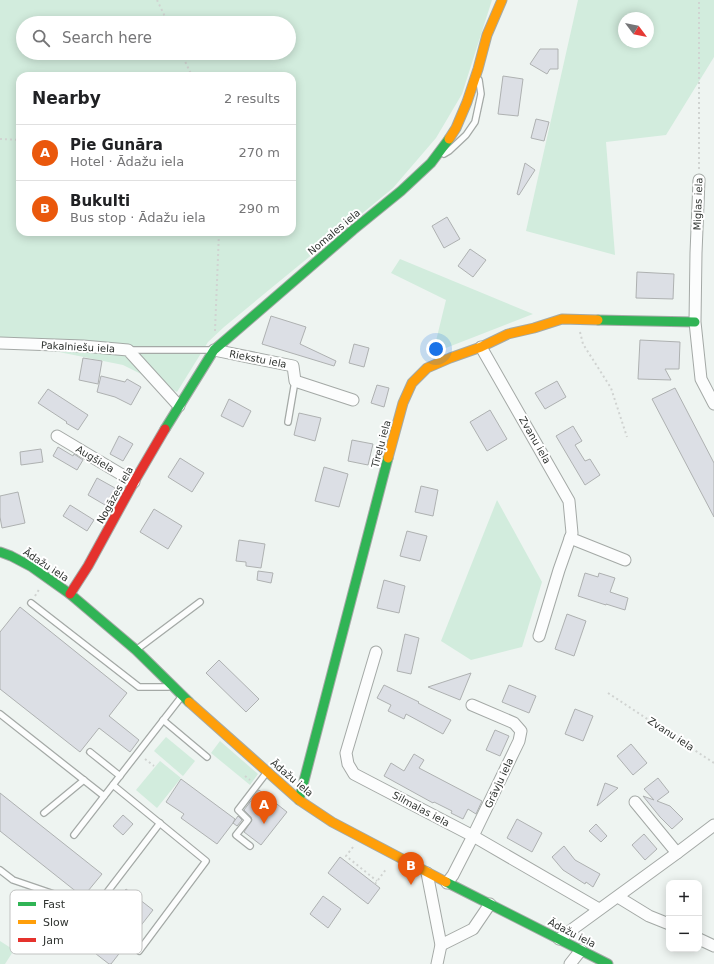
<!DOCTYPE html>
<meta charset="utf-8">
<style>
:root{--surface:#fff;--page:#f2f2f2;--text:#202124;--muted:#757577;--line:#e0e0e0;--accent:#ea580c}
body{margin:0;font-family:"DejaVu Sans",sans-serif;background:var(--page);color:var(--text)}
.controls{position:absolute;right:12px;bottom:12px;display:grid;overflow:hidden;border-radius:8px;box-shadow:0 2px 10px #0003}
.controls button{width:36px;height:36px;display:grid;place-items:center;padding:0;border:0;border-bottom:1px solid var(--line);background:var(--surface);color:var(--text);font:20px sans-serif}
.compass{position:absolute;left:618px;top:12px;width:36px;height:36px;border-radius:50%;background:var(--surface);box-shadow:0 2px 10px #0003;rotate:122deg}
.you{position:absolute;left:436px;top:349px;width:14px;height:14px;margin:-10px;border:3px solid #fff;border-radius:50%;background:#1a73e8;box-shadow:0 0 0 6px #1a73e833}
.badge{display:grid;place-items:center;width:26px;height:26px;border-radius:50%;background:var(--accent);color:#fff;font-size:13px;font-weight:700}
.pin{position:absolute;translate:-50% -33px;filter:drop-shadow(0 1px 2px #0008)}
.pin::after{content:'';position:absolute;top:21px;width:14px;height:12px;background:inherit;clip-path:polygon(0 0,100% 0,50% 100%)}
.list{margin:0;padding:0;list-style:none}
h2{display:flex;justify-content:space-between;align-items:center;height:52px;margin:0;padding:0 16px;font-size:17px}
h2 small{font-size:13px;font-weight:400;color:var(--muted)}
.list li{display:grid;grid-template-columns:26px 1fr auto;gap:12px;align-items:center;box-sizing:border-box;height:56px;padding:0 16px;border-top:1px solid var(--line)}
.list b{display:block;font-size:15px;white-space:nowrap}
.list p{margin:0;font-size:13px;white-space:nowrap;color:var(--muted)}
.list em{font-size:13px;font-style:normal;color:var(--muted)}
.icon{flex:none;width:22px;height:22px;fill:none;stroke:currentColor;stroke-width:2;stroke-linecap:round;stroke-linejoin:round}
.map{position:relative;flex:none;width:714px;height:964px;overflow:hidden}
.search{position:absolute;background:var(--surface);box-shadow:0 2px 10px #0003;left:16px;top:16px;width:280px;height:44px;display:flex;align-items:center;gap:10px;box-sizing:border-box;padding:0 14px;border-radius:22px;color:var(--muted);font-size:15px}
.panel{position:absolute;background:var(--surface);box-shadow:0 2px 10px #0003;left:16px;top:72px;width:280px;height:164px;border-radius:12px}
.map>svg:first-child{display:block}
</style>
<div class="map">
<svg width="714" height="964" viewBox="0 0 714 964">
<rect width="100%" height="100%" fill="#eef4f1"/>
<!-- green -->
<g fill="#d2ecdd" fill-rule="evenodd">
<path d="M 0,0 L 492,0 L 462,94 L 436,138 L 393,188 L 224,327 L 208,342 L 177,392 L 123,365 L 0,340 ZM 23,23 L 289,23 L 289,53 L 23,53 ZM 20,76 L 292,76 L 292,232 L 20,232 Z"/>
<path d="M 578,0 L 714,0 L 714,57 L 666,135 L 606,142 L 615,255 L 526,231 ZM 624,18 L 648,18 L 648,42 L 624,42 Z"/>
<polygon points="400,259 533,314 433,353 446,300 391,273"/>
<polygon points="497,500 542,582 522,647 471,660 441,641"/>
<polygon points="166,737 195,761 183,776 154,751"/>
<polygon points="220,741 258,774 250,785 211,753"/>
<polygon points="160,761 181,778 157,808 136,790"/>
<polygon points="0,941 14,950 5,964 0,964"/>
</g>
<!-- building -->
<g fill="#dcdfe5" stroke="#aeb1b1">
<polygon points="540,49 558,49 558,69 550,69 547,74 530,64"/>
<polygon points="503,76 523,79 518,116 498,114"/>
<polygon points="536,119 549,122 544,141 531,138"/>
<polygon points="525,163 535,170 519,195 517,194"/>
<polygon points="447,217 460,239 444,248 432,226"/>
<polygon points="470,249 486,260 473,277 458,266"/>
<polygon points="637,272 674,274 673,299 636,298"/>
<polygon points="271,316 306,327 300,344 336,361 334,366 262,344"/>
<polygon points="640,340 680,342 679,369 665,369 671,380 638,379"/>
<polygon points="354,344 369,348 364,367 349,363"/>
<polygon points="83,358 102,361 98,384 79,380"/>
<polygon points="101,376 125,382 127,379 141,387 131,405 115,397 97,392"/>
<polygon points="557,381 566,397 545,409 535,393"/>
<polygon points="377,385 389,388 384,407 371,403"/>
<polygon points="675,388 714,463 714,517 652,399"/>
<polygon points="48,389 88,415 78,430 66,423 67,422 38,403"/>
<polygon points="229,399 251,411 243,427 221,416"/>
<polygon points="490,410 507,439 487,451 470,422"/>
<polygon points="299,413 321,418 315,441 294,435"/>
<polygon points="573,426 582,441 575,445 585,461 590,459 600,475 585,485 556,436"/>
<polygon points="119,436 133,444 123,461 110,454"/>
<polygon points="352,440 373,444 368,465 348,461"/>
<polygon points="58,447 73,456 74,454 83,460 77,470 53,456"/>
<polygon points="41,449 43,462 21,465 20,452"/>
<polygon points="180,458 204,473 192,492 168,477"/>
<polygon points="324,467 348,474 339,507 315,501"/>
<polygon points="97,478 115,488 105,505 88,495"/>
<polygon points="421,486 438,490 433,516 415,512"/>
<polygon points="18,492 25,523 2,528 0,517 0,496"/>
<polygon points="70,505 94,520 87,531 63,516"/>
<polygon points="154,509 182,526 168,549 140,532"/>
<polygon points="407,531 427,536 420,561 400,556"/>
<polygon points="239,540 265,544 261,568 246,566 246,562 236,561"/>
<polygon points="258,571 273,573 271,583 257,580"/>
<polygon points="585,573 598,577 599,573 615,578 610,592 628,598 625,610 606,604 606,605 578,596"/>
<polygon points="384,580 405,586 399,613 377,608"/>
<polygon points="20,607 127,693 109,716 139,740 130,752 99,728 80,752 0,689 0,632"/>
<polygon points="567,614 586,621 574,656 555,649"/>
<polygon points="405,634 419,638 411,674 397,671"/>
<polygon points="219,660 259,699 246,712 206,673"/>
<polygon points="471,673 460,700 428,687"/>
<polygon points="384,685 419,702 418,703 451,720 443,734 406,714 404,719 388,711 391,705 377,698"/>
<polygon points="509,685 536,696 529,713 502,702"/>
<polygon points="575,709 593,716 583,741 565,734"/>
<polygon points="495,730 509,736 500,756 486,750"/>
<polygon points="631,744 647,763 633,775 617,756"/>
<polygon points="414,754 424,760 419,768 482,801 476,814 468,809 463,819 451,813 452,811 434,802 433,803 384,776 391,763 404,771"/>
<polygon points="658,778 669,792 657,801 670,806 683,819 672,829 660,817 643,796 654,800 644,789"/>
<polygon points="181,779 235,819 233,823 238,816 242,820 237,826 233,823 217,844 181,818 184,814 166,802"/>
<polygon points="605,783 618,788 597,806"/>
<polygon points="259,790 287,812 261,845 244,832 252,820 251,817 244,810"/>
<polygon points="0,793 102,874 83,897 0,831"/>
<polygon points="123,815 133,824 123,835 113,826"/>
<polygon points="517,819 542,833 532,852 507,838"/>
<polygon points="596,824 607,836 601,842 589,831"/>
<polygon points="644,834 657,849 645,860 632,845"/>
<polygon points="564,846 575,860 600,874 593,887 586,882 585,884 563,870 552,857"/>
<polygon points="340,857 380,888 368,904 328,873"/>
<polygon points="126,889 153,910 111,964 109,964 82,943 80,944 61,930 79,907 100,922"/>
<polygon points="323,896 341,909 328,928 310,914"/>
</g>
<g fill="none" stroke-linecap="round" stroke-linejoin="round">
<!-- lane casing -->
<g stroke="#a4a9a6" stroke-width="8">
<g id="lane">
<polyline points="444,154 449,151 466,135 475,122 481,94 479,80"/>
<polyline points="128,350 211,350"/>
<polyline points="288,422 295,381"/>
<polyline points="31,603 139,687 168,687"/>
<polyline points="136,650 200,602"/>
<polyline points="0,714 104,796"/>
<polyline points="163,720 207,757"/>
<polyline points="90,752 120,776"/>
<polyline points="113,785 206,861 139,951"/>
<polyline points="44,813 84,780"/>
<polyline points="74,835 182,696"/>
<polyline points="250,846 236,835 248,820 238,810 267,772"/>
<polyline points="0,870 13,880 95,908 160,823"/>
</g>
</g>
<!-- street casing -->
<g stroke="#a4a9a6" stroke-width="13">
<g id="street">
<polyline points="699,180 696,253 695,322 701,379 714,404"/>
<polyline points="0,343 83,346 128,350 179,406"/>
<polyline points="481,347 569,501 572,533 559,570 539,636"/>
<polyline points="214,350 293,366 295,381 353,400"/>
<polyline points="57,436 134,482"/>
<polyline points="570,538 625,560"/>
<polyline points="376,652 346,753 348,764 354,774 473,836 599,909"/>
<polyline points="635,802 677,853"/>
<polyline points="427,873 441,945 437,964"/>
<polyline points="447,883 453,875 473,836 519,741 521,731 514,723 472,705"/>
<polyline points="618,897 649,916 669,924"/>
<polyline points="559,939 677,853 714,825"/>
<polyline points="699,939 714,946"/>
<polyline points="441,945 473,929 490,904"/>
<polyline points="570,964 581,950"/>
</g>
</g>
<!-- fast casing -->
<g stroke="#a4a9a6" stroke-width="11">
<g id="fast">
<polyline points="598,320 695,322"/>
<polyline points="165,429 214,350 353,230 401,191 431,163 449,139"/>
<polyline points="0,552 11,556 32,567 70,594 136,650 189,702"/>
<polyline points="299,800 388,458"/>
<polyline points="446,882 608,964"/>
</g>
</g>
<!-- slow casing -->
<g stroke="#a4a9a6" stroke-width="11">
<g id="slow">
<polyline points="449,139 456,128 467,102 478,69 487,35 502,0"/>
<polyline points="388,458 403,403 412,383 427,368 450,358 481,347 508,334 534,328 562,319 598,320"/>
<polyline points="189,702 299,800 332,822 446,882"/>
</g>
</g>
<!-- jam casing -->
<g stroke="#a4a9a6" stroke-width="11">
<polyline id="jam" points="70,594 88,566 134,482 165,429"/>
</g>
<!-- path -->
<g stroke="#d0d3d1" stroke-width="2" stroke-dasharray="2 3" stroke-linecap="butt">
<polyline points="157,0 168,23"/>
<polyline points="181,53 192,76"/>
<polyline points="0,139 20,140"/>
<polyline points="699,169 699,0"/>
<polyline points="215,331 219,232"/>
<polyline points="580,332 583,344 611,388 627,437"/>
<polyline points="35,596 40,588"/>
<polyline points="608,693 714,763"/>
<polyline points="145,759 154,766"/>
<polyline points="245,776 250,780"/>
<polyline points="353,847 346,856 377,881"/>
<polyline points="375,884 387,868"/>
</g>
<!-- lane -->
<use href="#lane" stroke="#fcfdfd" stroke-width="5.5"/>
<!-- street -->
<use href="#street" stroke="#fcfdfd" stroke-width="11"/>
<!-- fast -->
<use href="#fast" stroke="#30b455" stroke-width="9"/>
<!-- slow -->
<use href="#slow" stroke="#ff9f0a" stroke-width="9"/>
<!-- jam -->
<use href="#jam" stroke="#e5322d" stroke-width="9"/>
</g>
<g text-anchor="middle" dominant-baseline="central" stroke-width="4" stroke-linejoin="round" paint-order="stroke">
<!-- street labels -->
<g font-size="10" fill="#2f3330" stroke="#fff">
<text transform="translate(698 204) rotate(-88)">Miglas iela</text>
<text transform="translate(334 232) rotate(-40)">Nomales iela</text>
<text transform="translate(78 347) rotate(3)">Pakalniešu iela</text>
<text transform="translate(258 359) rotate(11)">Riekstu iela</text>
<text transform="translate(535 440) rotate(60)">Zvanu iela</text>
<text transform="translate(381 444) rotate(-75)">Tīreļu iela</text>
<text transform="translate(95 459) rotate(31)">Augšiela</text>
<text transform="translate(115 495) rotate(-61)">Nogāzes iela</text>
<text transform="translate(46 565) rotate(33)">Ādažu iela</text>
<text transform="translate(671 734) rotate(33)">Zvanu iela</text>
<text transform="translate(292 778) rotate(40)">Ādažu iela</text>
<text transform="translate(499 783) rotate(-65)">Grāvju iela</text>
<text transform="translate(421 809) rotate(28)">Silmalas iela</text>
<text transform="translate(572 933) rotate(27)">Ādažu iela</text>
</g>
</g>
<!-- legend -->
<rect x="10" y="890" width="132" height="64" rx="6" fill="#fff" stroke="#c1c2c1" stroke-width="1"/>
<rect x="18" y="902" width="18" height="4" fill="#30b455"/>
<rect x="18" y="920" width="18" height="4" fill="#ff9f0a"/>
<rect x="18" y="938" width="18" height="4" fill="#e5322d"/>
<g font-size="11" fill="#2f3330">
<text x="43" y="908">Fast</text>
<text x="43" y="926">Slow</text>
<text x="43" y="944">Jam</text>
</g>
</svg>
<div class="controls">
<button>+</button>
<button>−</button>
</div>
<svg class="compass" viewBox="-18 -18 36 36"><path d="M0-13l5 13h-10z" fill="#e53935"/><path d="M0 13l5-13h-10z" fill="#757577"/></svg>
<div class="you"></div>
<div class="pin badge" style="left:264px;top:824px">A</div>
<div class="pin badge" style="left:411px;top:885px">B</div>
<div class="search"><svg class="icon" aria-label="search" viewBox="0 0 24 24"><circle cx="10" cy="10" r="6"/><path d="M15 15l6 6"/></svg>Search here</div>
<section class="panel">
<h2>Nearby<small>2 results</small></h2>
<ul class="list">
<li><span class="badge">A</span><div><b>Pie Gunāra</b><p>Hotel · Ādažu iela</p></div><em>270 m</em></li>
<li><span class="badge">B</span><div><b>Bukulti</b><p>Bus stop · Ādažu iela</p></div><em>290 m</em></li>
</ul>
</section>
</div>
